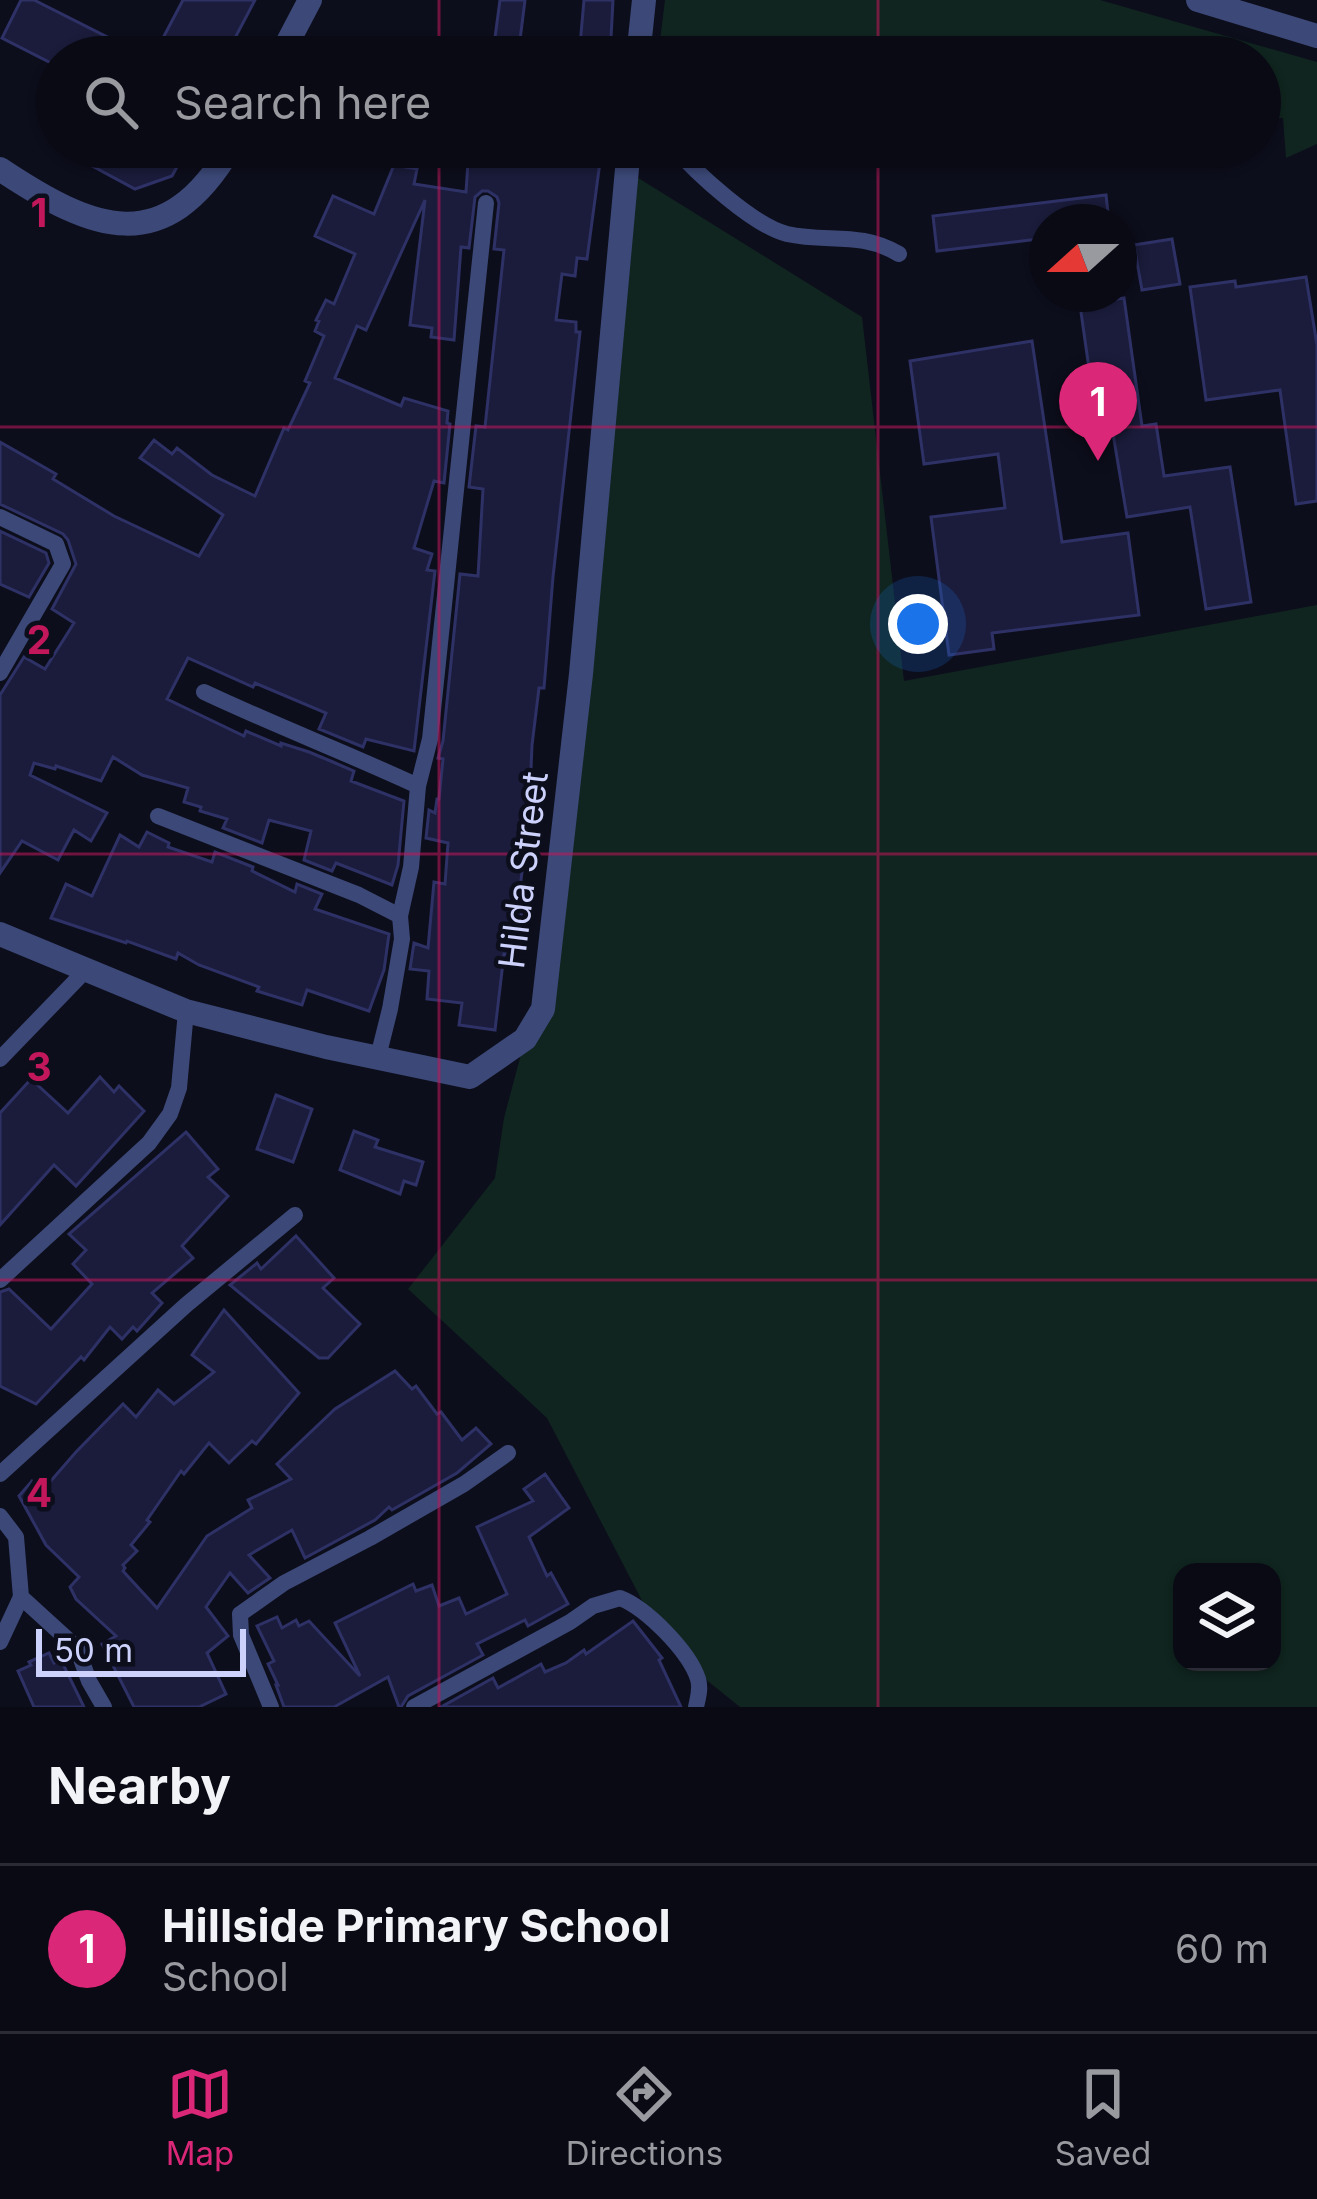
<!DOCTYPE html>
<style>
:root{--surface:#0a0a15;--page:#181822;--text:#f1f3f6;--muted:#999aa0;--line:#2a2b34;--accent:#db2777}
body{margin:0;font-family:Inter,sans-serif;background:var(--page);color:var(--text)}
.controls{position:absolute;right:36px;bottom:36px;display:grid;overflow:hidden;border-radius:24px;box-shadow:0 3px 9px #0004}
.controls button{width:108px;height:108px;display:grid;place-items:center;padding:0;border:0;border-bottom:3px solid var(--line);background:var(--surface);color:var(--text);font:60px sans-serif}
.compass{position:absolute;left:1029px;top:204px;width:108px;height:108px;border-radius:50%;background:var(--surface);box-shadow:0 3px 9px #0004;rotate:249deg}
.scale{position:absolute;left:36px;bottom:30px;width:210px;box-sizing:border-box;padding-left:12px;border:6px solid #ccd2fb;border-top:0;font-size:33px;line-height:42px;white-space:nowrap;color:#ccd2fb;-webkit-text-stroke:9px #0d0e1c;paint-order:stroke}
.you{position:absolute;left:918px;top:624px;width:42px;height:42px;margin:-30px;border:9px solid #fff;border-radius:50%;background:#1a73e8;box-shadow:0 0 0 18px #1a73e833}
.badge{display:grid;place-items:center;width:78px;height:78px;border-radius:50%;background:var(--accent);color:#fff;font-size:39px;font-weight:700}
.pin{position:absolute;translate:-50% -99px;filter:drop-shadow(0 3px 6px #0008)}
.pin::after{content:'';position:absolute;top:63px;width:42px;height:36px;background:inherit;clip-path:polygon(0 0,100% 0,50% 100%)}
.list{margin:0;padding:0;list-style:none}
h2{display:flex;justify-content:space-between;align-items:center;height:156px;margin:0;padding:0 48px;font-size:51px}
h2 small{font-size:39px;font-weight:400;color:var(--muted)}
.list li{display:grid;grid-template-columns:78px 1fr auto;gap:36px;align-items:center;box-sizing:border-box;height:168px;padding:0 48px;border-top:3px solid var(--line)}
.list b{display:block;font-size:45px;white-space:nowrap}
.list p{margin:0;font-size:39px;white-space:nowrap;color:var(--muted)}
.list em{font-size:39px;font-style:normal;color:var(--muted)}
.icon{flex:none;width:66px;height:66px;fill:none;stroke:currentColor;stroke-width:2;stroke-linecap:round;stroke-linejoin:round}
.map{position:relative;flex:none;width:1317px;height:1707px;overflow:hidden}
.search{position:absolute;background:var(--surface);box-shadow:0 3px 9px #0004;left:36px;right:36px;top:36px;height:132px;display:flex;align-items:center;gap:30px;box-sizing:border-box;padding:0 42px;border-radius:66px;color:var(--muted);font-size:45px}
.sheet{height:324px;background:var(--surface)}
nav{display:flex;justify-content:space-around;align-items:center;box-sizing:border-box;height:168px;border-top:3px solid var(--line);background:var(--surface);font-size:33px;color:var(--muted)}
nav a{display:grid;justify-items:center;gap:6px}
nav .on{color:var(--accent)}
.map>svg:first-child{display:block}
</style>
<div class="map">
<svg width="1317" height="1707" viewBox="0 0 1317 1707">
<rect width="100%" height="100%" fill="#0d0e1c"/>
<!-- green -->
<g fill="#10251f" fill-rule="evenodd">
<polygon points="665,0 1100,0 1317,62 1317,144 1286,158 1283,118 1260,119 1260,57 658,57"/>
<path d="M 627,171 L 862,317 L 904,681 L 1317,605 L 1317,1707 L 740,1707 L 694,1670 L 649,1614 L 547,1418 L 408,1289 L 495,1178 L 504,1118 L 525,1039 L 543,1009 ZM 1182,1572 L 1272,1572 L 1272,1662 L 1182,1662 Z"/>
</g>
<!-- building -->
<g fill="#1b1c3b" stroke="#2e3165" stroke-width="3">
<polygon points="21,0 34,0 113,40 104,57 57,57 57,66 2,38"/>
<polygon points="183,0 255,0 225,57 153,57"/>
<polygon points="500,0 525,0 519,48 494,45"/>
<polygon points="584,0 613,0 610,57 579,57"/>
<polygon points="57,147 188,147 172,176 135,189"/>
<polygon points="469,147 517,147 516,156 560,163 562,147 602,147 587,259 577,258 575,276 562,274 556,320 576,322 576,332 580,332 553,577 544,688 539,688 532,745 529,816 520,888 525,888 516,955 504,954 495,1030 459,1025 462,1003 427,999 429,971 410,969 414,943 428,948 434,882 445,884 448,843 426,838 429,810 435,813 437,799 439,799 443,759 438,758 443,741 460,574 478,576 483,489 469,487 476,426 485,427 504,250 494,249 499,203 497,197 488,191 482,191 475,197 469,248 461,247 454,340 431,337 432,328 410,325 425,200 366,330 357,326 335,378 401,406 404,398 448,411 447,423 450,424 444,483 434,481 414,548 432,554 427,570 435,571 414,751 366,739 363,747 319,729 326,713 255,683 253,687 188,658 167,699 244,736 246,731 281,746 281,743 309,752 333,762 354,771 351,781 404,801 398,865 392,885 336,863 332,871 304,860 311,831 269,820 262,843 223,828 227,819 200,811 201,807 184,802 188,788 142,775 113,757 101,781 56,766 55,769 34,763 30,775 107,813 91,841 74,830 58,860 22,841 0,873 0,695 24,657 45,669 74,623 52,609 76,564 68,540 63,534 0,504 0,442 56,474 53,479 114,516 199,556 223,515 140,458 154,440 172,454 177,448 212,475 255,496 284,428 288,430 310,383 305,381 324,336 315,331 319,321 316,320 326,300 334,304 355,254 315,236 333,196 374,214 394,165 417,169 414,184 466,192"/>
<polygon points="1106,195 1109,222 1047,222 1047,238 937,251 933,216"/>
<polygon points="1172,239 1180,284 1142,290 1134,245"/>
<polygon points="1306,277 1317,345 1317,501 1296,504 1280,390 1206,400 1190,287 1235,281 1236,287"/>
<polygon points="1124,298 1142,426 1156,424 1164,476 1230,467 1251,602 1206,609 1190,507 1127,517 1110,416 1096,418 1080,305"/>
<polygon points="1032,341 1062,542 1128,533 1139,615 992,633 994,649 949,655 931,517 1005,508 998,454 924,464 910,361"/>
<polygon points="0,531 46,553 49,563 29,597 0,584"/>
<polygon points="147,832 169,843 168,847 212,862 215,852 253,867 252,871 295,892 297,884 322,894 315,909 389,934 384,970 369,1011 307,990 302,1005 257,991 259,987 199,965 178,953 176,959 127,941 126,943 51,918 66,884 92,896 120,835 139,847"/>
<polygon points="100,1077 114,1092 119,1086 144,1111 76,1186 54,1165 0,1225 0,1113 31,1079 68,1113"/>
<polygon points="276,1095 312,1109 293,1162 257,1149"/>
<polygon points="354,1131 378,1140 375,1147 423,1162 416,1185 404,1181 400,1194 340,1170"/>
<polygon points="186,1132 218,1169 208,1177 228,1196 182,1246 193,1258 152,1293 162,1303 137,1331 133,1327 122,1339 110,1327 84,1360 81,1357 36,1404 0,1386 0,1292 9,1289 51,1329 92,1284 73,1264 86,1250 69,1234"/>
<polygon points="296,1236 334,1278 323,1288 360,1324 328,1358 319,1358 230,1285 257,1263 261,1269"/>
<polygon points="224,1310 299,1393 256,1444 252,1441 229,1463 209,1443 184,1474 181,1471 147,1520 150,1522 131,1545 137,1551 123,1565 125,1568 123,1571 157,1608 207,1536 252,1508 248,1500 291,1479 277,1464 335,1409 395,1371 412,1389 416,1386 437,1414 441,1412 462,1440 476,1428 491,1444 457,1473 392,1510 389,1507 375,1520 305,1558 292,1530 249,1555 270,1578 248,1593 230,1573 206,1607 228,1636 207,1653 226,1694 199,1707 134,1707 102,1644 116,1636 76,1599 70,1587 79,1577 46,1545 19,1496 32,1481 43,1490 76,1452 123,1404 136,1417 158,1390 174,1404 214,1372 192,1355"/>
<polygon points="545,1474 569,1508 529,1537 547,1576 551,1573 568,1604 528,1626 525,1620 477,1644 483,1655 408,1696 401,1707 399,1707 388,1677 334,1707 284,1707 276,1685 278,1685 268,1664 274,1661 257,1626 277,1617 282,1628 296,1620 299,1626 309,1621 360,1676 335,1623 413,1584 416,1591 432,1585 439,1606 459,1598 466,1614 507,1594 477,1527 533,1501 524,1489"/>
<polygon points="633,1621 662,1658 659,1660 681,1707 441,1707 493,1678 498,1688 541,1664 545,1672 566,1663 584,1650 586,1654"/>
<polygon points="49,1653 54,1663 61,1660 84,1707 34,1707 18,1671 31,1665 29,1662"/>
</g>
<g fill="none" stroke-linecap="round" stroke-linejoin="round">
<!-- lane -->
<g stroke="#3c4877" stroke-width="16">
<path d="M 674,147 C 696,173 754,226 787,234 C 828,243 860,231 899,254"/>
<polyline points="0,517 56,544 63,564 0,673"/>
<path d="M 204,692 C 274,725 347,753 418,786"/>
<polyline points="158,816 359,895 400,916"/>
<polyline points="378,1057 390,1009 402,939 400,916 411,867 418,786 430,739 486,203"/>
<polyline points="0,1059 85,971"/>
<polyline points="0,1280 149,1143 170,1114 179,1088 186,1011"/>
<polyline points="0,1474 186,1305 295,1215"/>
<polyline points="0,1516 16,1537 21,1597 77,1648 89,1681 104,1707"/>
<polyline points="0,1642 21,1597"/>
<polyline points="271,1707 241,1635 240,1614 284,1583 370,1538 464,1484 508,1453"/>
<path d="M 414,1707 L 570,1622 L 593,1606 L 620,1598 C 646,1608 689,1651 698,1679 C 701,1689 698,1697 696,1707"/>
</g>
<!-- street -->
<g stroke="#3c4877" stroke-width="24">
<polyline points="1198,0 1317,36"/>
<polyline points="280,57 310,0"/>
<polyline points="638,57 644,0"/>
<path d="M 0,169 C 93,231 164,260 231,147"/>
<polyline points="0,934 186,1011 326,1047 470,1077 525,1039 543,1009 581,674 629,147"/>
</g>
</g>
<!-- grid -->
<path fill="none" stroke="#c2185b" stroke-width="3" stroke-opacity="0.55" d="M 439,0 L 439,57M 878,0 L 878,57M 439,147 L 439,1707M 878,147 L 878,1707M 0,427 L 1317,427M 0,854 L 1317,854M 0,1280 L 1317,1280"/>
<g text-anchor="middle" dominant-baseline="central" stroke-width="9" stroke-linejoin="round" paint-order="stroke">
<!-- street labels -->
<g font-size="36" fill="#ccd2fb" stroke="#0d0e1c">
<text transform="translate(523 870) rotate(-83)">Hilda Street</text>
</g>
</g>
<g font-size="39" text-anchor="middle" font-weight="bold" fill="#c2185b" stroke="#0d0e1c" stroke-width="9" stroke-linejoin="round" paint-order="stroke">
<text x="39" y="227">1</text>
<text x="39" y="654">2</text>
<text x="39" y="1081">3</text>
<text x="39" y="1507">4</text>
</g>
</svg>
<div class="controls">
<button><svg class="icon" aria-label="layers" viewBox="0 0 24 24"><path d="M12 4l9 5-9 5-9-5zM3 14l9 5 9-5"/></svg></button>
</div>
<svg class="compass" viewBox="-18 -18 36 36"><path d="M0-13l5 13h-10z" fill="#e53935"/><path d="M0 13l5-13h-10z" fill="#999aa0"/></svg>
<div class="scale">50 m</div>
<div class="you"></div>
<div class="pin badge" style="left:1098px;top:461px">1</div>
<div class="search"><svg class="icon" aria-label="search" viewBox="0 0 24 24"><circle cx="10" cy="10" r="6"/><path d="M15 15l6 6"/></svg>Search here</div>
</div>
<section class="sheet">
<h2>Nearby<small></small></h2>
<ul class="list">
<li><span class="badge">1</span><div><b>Hillside Primary School</b><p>School</p></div><em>60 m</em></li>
</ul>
</section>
<nav>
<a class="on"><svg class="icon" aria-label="map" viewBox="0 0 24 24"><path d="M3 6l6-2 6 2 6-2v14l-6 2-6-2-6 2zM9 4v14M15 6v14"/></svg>Map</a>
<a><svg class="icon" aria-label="directions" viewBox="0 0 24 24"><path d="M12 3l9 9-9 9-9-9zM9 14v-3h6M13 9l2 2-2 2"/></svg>Directions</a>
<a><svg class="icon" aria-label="saved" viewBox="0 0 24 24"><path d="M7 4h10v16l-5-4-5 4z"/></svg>Saved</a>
</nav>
